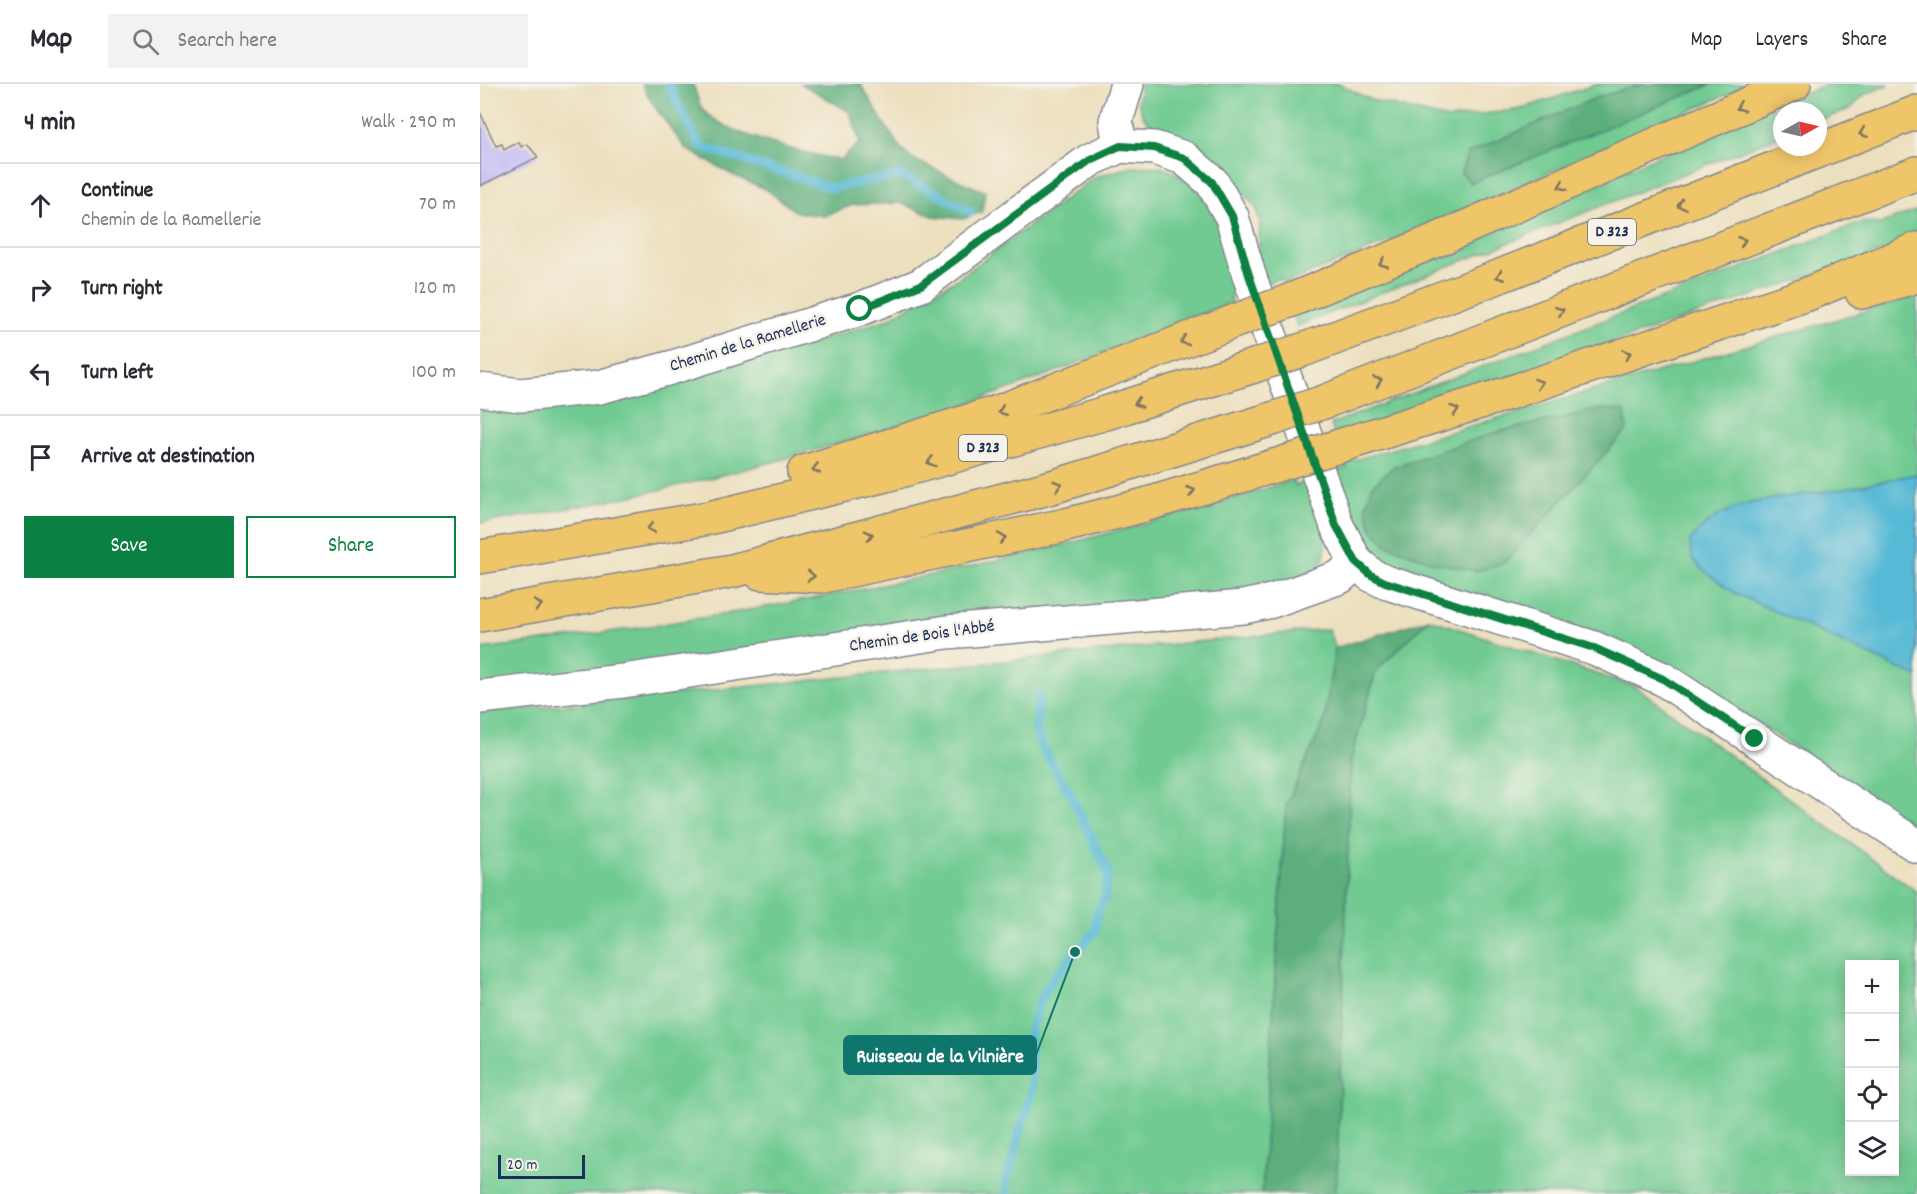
<!DOCTYPE html>
<meta charset="utf-8">
<style>
:root{--surface:#fff;--page:#f2f2f3;--text:#2b2b33;--muted:#7c7c81;--line:#e1e1e2;--accent:#0b8043}
body{margin:0;font-family:Dekko,sans-serif;background:var(--page);color:var(--text)}
.controls{position:absolute;right:18px;bottom:18px;display:grid;overflow:hidden;border-radius:0px;box-shadow:0 3px 15px #0003}
.controls button{width:54px;height:54px;display:grid;place-items:center;padding:0;border:0;border-bottom:2px solid var(--line);background:var(--surface);color:var(--text);font:30px sans-serif}
.compass{position:absolute;left:1293px;top:18px;width:54px;height:54px;border-radius:50%;background:var(--surface);box-shadow:0 3px 15px #0003;rotate:82deg}
.scale{position:absolute;left:18px;bottom:15px;width:87px;box-sizing:border-box;padding-left:6px;border:3px solid #1b2f5e;border-top:0;font-size:16px;line-height:21px;white-space:nowrap;color:#1b2f5e;-webkit-text-stroke:4px #f7f3e8;paint-order:stroke}
.stop{position:absolute;width:18px;height:18px;margin:-14px;border:4px solid #0b8043;border-radius:50%;background:#fff}
.stop.end{background:#0b8043;border-color:#fff;box-shadow:0 2px 6px #0008}
.list{margin:0;padding:0;list-style:none}
h2{display:flex;justify-content:space-between;align-items:center;height:78px;margin:0;padding:0 24px;font-size:26px}
h2 small{font-size:20px;font-weight:400;color:var(--muted)}
.list li{display:grid;grid-template-columns:39px 1fr auto;gap:18px;align-items:center;box-sizing:border-box;height:84px;padding:0 24px;border-top:2px solid var(--line)}
.list b{display:block;font-size:22px;white-space:nowrap}
.list p{margin:0;font-size:20px;white-space:nowrap;color:var(--muted)}
.list em{font-size:20px;font-style:normal;color:var(--muted)}
.actions{display:flex;gap:12px;padding:18px 24px}
.actions a{flex:1;padding:14px 0;border:2px solid var(--accent);border-radius:0px;text-align:center;font-size:21px;color:var(--accent)}
.actions .main{background:var(--accent);color:#fff}
.icon{flex:none;width:33px;height:33px;fill:none;stroke:currentColor;stroke-width:2;stroke-linecap:round;stroke-linejoin:round}
.map{position:relative;flex:none;width:1437px;height:1110px;overflow:hidden}
header{display:flex;align-items:center;gap:36px;box-sizing:border-box;height:84px;padding:0 30px;background:var(--surface);border-bottom:2px solid var(--line)}
header strong{font-size:28px}
nav{display:flex;gap:33px;margin-inline-start:auto;font-size:21px}
.search{width:420px;height:54px;background:var(--page);display:flex;align-items:center;gap:15px;box-sizing:border-box;padding:0 21px;border-radius:0px;color:var(--muted);font-size:22px}
main{display:flex}
aside{flex:1;background:var(--surface)}
.map>svg:first-child{display:block}
</style>
<header>
<strong>Map</strong>
<div class="search"><svg class="icon" aria-label="search" viewBox="0 0 24 24"><circle cx="10" cy="10" r="6"/><path d="M15 15l6 6"/></svg>Search here</div>
<nav><a>Map</a><a>Layers</a><a>Share</a></nav>
</header>
<main>
<aside>
<h2>4 min<small>Walk · 290 m</small></h2>
<ul class="list">
<li><svg class="icon" aria-label="ahead" viewBox="0 0 24 24"><path d="M12 20V5M6 11l6-6 6 6"/></svg><div><b>Continue</b><p>Chemin de la Ramellerie</p></div><em>70 m</em></li>
<li><svg class="icon" aria-label="right" viewBox="0 0 24 24"><path d="M7 20v-9h11M14 6l5 5-5 5"/></svg><div><b>Turn right</b></div><em>120 m</em></li>
<li><svg class="icon" aria-label="left" viewBox="0 0 24 24"><path d="M17 20v-9H6M10 6l-5 5 5 5"/></svg><div><b>Turn left</b></div><em>100 m</em></li>
<li><svg class="icon" aria-label="arrive" viewBox="0 0 24 24"><path d="M6 21V4h12l-3 4 3 4H6"/></svg><div><b>Arrive at destination</b></div></li>
</ul>
<div class="actions"><a class="main">Save</a><a>Share</a></div>
</aside>
<div class="map">
<svg width="1437" height="1110" viewBox="0 0 1437 1110">
<rect width="100%" height="100%" fill="#f7f3e8"/>
<filter id="ink" filterUnits="userSpaceOnUse"><feTurbulence type="fractalNoise" baseFrequency=".0167" numOctaves="2"/><feDisplacementMap in="SourceGraphic" scale="12" xChannelSelector="R" yChannelSelector="G"/><feConvolveMatrix kernelMatrix="1 2 1 2 8 2 1 2 1" color-interpolation-filters="sRGB"/></filter>
<filter id="wash" filterUnits="userSpaceOnUse"><feTurbulence type="fractalNoise" baseFrequency=".008" numOctaves="4" result="noise"/><feDisplacementMap in="SourceGraphic" scale="24" xChannelSelector="R" yChannelSelector="G"/><feGaussianBlur stdDeviation="1.35" result="paint"/><feColorMatrix in="noise" values="0 0 0 0 0 0 0 0 0 0 0 0 0 0 0 0 0 1.4 0 .05"/><feComposite in="paint" operator="in"/></filter>
<g filter="url(#wash)">
<rect width="100%" height="100%" fill="#ecdfbd"/>
<!-- green -->
<g fill="#70ca91" stroke="#467c78" stroke-width="1.5" fill-rule="evenodd">
<polygon points="660,0 859,0 891,16 968,35 1041,25 1117,0 1271,0 929,150 803,200 800,194 784,200 778,175 780,139 776,123 728,72 700,55 678,47 663,32 658,19"/>
<polygon points="1347,0 1410,0 1384,11 1370,25 1338,37 1338,27 1302,27 1302,51 817,242 812,228"/>
<path d="M 650,83 C 660,83 673,81 683,84 C 736,100 746,163 756,209 L 750,211 L 752,219 C 670,248 590,285 506,313 C 341,369 173,414 0,439 L 0,318 L 126,313 L 314,264 L 406,236 L 479,194 L 615,93 Z"/>
<polygon points="1437,126 1437,155 1425,160 855,353 851,340 1382,138 1400,140"/>
<path d="M 1437,212 L 1437,743 L 1204,591 L 920,486 C 874,456 869,439 850,389 L 866,384 L 864,379 Z"/>
<path d="M 813,396 L 815,401 L 828,397 C 835,421 861,470 833,488 C 818,497 796,502 780,508 L 0,602 L 0,565 C 275,532 549,480 813,396 Z"/>
<path d="M 949,535 L 1156,603 L 1437,808 L 1437,1110 L 856,1110 L 871,675 L 896,587 ZM 1370,880 L 1414,880 L 1414,1088 L 1370,1088 Z"/>
<polygon points="848,545 855,564 844,638 806,721 782,1110 0,1110 0,629"/>
</g>
<!-- forest -->
<g fill="#5cae7b" stroke="#3c6e6c" stroke-width="1.5">
<path d="M 162,0 L 213,0 C 216,8 218,19 223,26 C 245,51 328,70 361,76 L 380,58 L 370,28 L 322,0 L 380,0 C 395,22 408,50 426,70 C 432,76 495,104 505,107 L 502,128 L 483,135 L 453,132 L 420,119 L 373,121 L 344,132 L 316,128 L 287,106 L 253,91 L 206,65 L 174,22 Z"/>
<polygon points="1164,0 1232,0 991,99 981,88 988,69 1118,13"/>
<polygon points="1121,325 1145,327 1147,346 1024,479 996,487 952,478 907,461 892,445 886,423 892,402 913,383 1017,348"/>
<polygon points="949,535 896,587 871,675 856,1110 782,1110 806,721 844,638 855,564"/>
</g>
<!-- water -->
<path fill="#56b9d5" stroke="#38749a" stroke-width="1.5" d="M 1437,390 L 1437,593 L 1253,508 L 1223,486 L 1212,474 L 1210,457 C 1242,414 1293,416 1341,408 C 1373,404 1405,396 1437,390 Z"/>
<g fill="none" stroke-linecap="round" stroke-linejoin="round">
<!-- stream -->
<g stroke="#56b9d5" stroke-width="9">
<polyline points="188,0 220,62 351,104 422,91 491,128"/>
<polyline points="527,1110 526,1098 552,1006 550,946 560,917 573,894 615,847 617,829 624,815 628,788 593,715 563,665 556,647 559,611"/>
</g>
</g>
<g id="blocks">
<!-- building -->
<polygon fill="#c2baf4" points="0,28 16,62 22,60 24,66 39,58 41,63 47,60 58,73 0,102"/>
</g>
</g>
<g filter="url(#ink)">
<use href="#blocks" fill-opacity="0" stroke="#84878e" stroke-width="1.5"/>
<g fill="none" stroke-linecap="round" stroke-linejoin="round">
<!-- minor casing -->
<g stroke="#84878e" stroke-width="36">
<g id="minor">
<polyline points="640,62 674,64 704,74 732,98 752,133 769,191 857,442 876,478 891,491 905,498 1114,564 1183,595 1437,762"/>
<polyline points="640,62 636,37 647,0"/>
<polyline points="0,306 41,311 119,303 190,284 380,225 441,201 610,76 640,62"/>
<polyline points="0,613 143,597 467,548 763,523 792,517 860,493 876,478"/>
</g>
</g>
<!-- highway casing -->
<g stroke="#84878e" stroke-width="36">
<g id="highway">
<polyline points="1382,208 1437,192"/>
<polyline points="809,217 959,155 1314,0"/>
<polyline points="825,265 1010,196 1437,28"/>
<polyline points="844,318 1437,89"/>
<polyline points="859,362 1026,310 1325,211 1437,165"/>
<polyline points="324,388 518,328 758,236"/>
<polyline points="0,473 229,434 406,391 626,329 774,282"/>
<polyline points="280,489 343,492 586,441 661,422 807,378"/>
<polyline points="0,531 252,487 572,403 792,335"/>
</g>
</g>
<!-- minor -->
<use href="#minor" stroke="#fff" stroke-width="33"/>
<!-- highway -->
<use href="#highway" stroke="#eec569" stroke-width="33"/>
<!-- highway-bridge casing -->
<g stroke="#84878e" stroke-width="36" stroke-linecap="butt">
<g id="highway-bridge">
<polyline points="758,236 809,217"/>
<polyline points="774,282 825,265"/>
<polyline points="792,335 844,318"/>
<polyline points="807,378 859,362"/>
</g>
</g>
<!-- highway-bridge -->
<use href="#highway-bridge" stroke="#eec569" stroke-width="33"/>
</g>
<!-- one-way arrows -->
<defs><path id="oneway-chevron" d="M-2-3.5L2.5 0L-2 3.5" fill="none" stroke-width="1.6" stroke-linecap="round" stroke-linejoin="round" transform="scale(1.5)"/></defs>
<g stroke="#7a7263">
<use href="#oneway-chevron" transform="translate(1260 23) rotate(156)"/>
<use href="#oneway-chevron" transform="translate(1383 49) rotate(159)"/>
<use href="#oneway-chevron" transform="translate(1082 102) rotate(157)"/>
<use href="#oneway-chevron" transform="translate(1201 121) rotate(159)"/>
<use href="#oneway-chevron" transform="translate(1262 157) rotate(-21)"/>
<use href="#oneway-chevron" transform="translate(903 179) rotate(157)"/>
<use href="#oneway-chevron" transform="translate(1020 192) rotate(159)"/>
<use href="#oneway-chevron" transform="translate(1080 227) rotate(-21)"/>
<use href="#oneway-chevron" transform="translate(704 257) rotate(159)"/>
<use href="#oneway-chevron" transform="translate(1147 270) rotate(-18)"/>
<use href="#oneway-chevron" transform="translate(898 297) rotate(-21)"/>
<use href="#oneway-chevron" transform="translate(1059 299) rotate(-19)"/>
<use href="#oneway-chevron" transform="translate(658 319) rotate(162)"/>
<use href="#oneway-chevron" transform="translate(975 326) rotate(-17)"/>
<use href="#oneway-chevron" transform="translate(522 327) rotate(160)"/>
<use href="#oneway-chevron" transform="translate(451 378) rotate(164)"/>
<use href="#oneway-chevron" transform="translate(336 385) rotate(166)"/>
<use href="#oneway-chevron" transform="translate(578 401) rotate(-17)"/>
<use href="#oneway-chevron" transform="translate(711 407) rotate(-16)"/>
<use href="#oneway-chevron" transform="translate(171 444) rotate(170)"/>
<use href="#oneway-chevron" transform="translate(389 451) rotate(-15)"/>
<use href="#oneway-chevron" transform="translate(522 454) rotate(-12)"/>
<use href="#oneway-chevron" transform="translate(331 492) rotate(3)"/>
<use href="#oneway-chevron" transform="translate(58 521) rotate(-10)"/>
</g>
</g>
<g fill="none" stroke-linecap="round" stroke-linejoin="round" filter="url(#ink)">
<!-- route -->
<polyline stroke="#0b8043" stroke-width="8" points="380,225 441,201 610,76 640,62 674,64 704,74 732,98 752,132 769,191 856,441 876,478 891,491 905,498 1114,564 1183,595 1275,655"/>
</g>
<g text-anchor="middle" dominant-baseline="central" stroke-width="5" stroke-linejoin="round" paint-order="stroke">
<!-- shield labels -->
<g fill="#f7f3e8" stroke="#5d6a87" stroke-width="1.5">
<rect x="1108" y="135" width="48" height="26" rx="4.5"/>
<rect x="479" y="351" width="48" height="26" rx="4.5"/>
</g>
<g font-size="16" font-weight="bold" fill="#1b2f5e">
<text x="1132" y="148">D 323</text>
<text x="503" y="364">D 323</text>
</g>
<!-- street labels -->
<g font-size="18" fill="#1b2f5e" stroke="#f7f3e8">
<text transform="translate(268 260) rotate(-17)">Chemin de la Ramellerie</text>
<text transform="translate(442 553) rotate(-8)">Chemin de Bois l'Abbé</text>
</g>
</g>
<!-- callouts -->
<path fill="none" stroke="#0f766e" stroke-width="2" d="M595 868L556 971"/>
<circle fill="#0f766e" stroke="#f7f3e8" stroke-width="2" cx="595" cy="868" r="6"/>
<rect fill="#0f766e" stroke="#0f766e" stroke-width="2" x="364" y="952" width="192" height="38" rx="6"/>
<g font-size="20" text-anchor="middle" font-weight="bold" fill="#fff">
<text x="460" y="978">Ruisseau de la Vilnière</text>
</g>
</svg>
<div class="controls">
<button>+</button>
<button>−</button>
<button><svg class="icon" aria-label="locate" viewBox="0 0 24 24"><circle cx="12" cy="12" r="6"/><path d="M12 2v4M12 18v4M2 12h4M18 12h4"/></svg></button>
<button><svg class="icon" aria-label="layers" viewBox="0 0 24 24"><path d="M12 4l9 5-9 5-9-5zM3 14l9 5 9-5"/></svg></button>
</div>
<svg class="compass" viewBox="-18 -18 36 36"><path d="M0-13l5 13h-10z" fill="#e53935"/><path d="M0 13l5-13h-10z" fill="#7c7c81"/></svg>
<div class="scale">20 m</div>
<div class="stop" style="left:380px;top:225px"></div>
<div class="stop end" style="left:1275px;top:655px"></div>
</div>
</main>
